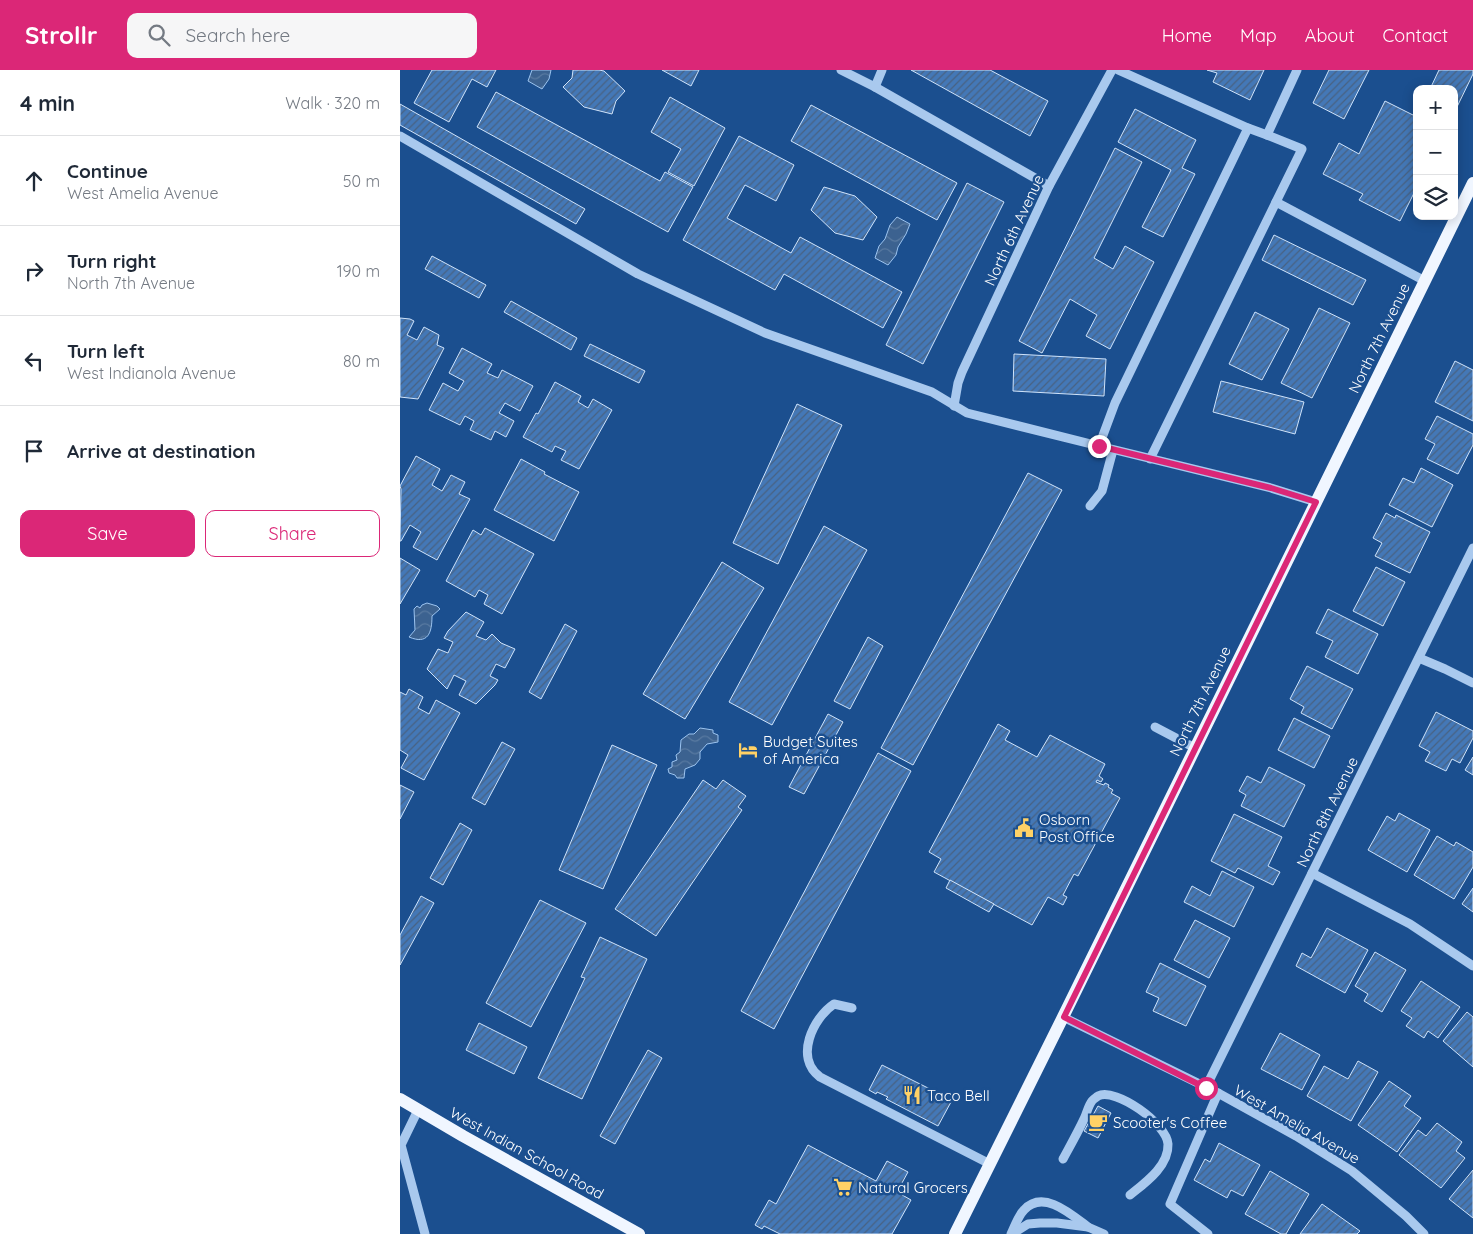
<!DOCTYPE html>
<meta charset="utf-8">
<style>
:root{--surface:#fff;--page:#f6f6f7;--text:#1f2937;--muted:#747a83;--line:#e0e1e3;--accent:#db2777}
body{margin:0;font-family:Quicksand,sans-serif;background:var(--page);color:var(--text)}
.controls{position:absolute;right:15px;top:15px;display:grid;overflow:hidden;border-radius:10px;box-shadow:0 2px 12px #0003}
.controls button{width:45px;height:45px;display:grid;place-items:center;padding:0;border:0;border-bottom:1px solid var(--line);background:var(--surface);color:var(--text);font:25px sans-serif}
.stop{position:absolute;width:15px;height:15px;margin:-11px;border:4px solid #db2777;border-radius:50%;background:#fff}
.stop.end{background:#db2777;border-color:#fff;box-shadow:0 1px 5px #0008}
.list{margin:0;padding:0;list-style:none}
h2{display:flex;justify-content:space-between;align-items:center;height:65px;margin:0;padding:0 20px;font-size:21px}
h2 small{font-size:16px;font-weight:400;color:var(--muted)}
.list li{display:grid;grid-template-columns:32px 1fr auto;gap:15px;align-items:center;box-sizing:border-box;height:90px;padding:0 20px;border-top:1px solid var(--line)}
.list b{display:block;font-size:19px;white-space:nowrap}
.list p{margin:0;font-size:16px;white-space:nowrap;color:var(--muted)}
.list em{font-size:16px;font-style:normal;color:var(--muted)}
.actions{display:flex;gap:10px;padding:15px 20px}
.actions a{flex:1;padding:11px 0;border:1px solid var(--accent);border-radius:10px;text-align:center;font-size:18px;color:var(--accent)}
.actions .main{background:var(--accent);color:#fff}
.icon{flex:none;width:28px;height:28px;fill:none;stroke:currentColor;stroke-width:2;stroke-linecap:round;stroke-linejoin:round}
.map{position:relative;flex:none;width:1073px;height:1164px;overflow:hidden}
header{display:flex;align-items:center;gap:30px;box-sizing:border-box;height:70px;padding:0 25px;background:var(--accent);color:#fff}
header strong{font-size:24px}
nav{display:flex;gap:28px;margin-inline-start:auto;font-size:18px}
.search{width:350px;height:45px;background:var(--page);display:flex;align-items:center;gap:12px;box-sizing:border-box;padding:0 18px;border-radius:10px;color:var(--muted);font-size:19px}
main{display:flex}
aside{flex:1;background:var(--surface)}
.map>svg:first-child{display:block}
</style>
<header>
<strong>Strollr</strong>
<div class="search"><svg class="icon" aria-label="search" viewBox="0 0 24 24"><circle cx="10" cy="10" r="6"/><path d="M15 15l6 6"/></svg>Search here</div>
<nav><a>Home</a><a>Map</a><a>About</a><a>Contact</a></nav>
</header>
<main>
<aside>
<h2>4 min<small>Walk · 320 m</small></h2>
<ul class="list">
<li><svg class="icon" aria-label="ahead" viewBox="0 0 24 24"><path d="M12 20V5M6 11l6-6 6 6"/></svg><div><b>Continue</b><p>West Amelia Avenue</p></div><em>50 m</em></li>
<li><svg class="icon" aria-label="right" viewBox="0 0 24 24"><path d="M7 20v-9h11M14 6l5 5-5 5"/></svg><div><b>Turn right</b><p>North 7th Avenue</p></div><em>190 m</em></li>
<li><svg class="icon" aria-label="left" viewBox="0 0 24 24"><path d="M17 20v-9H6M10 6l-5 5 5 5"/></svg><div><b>Turn left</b><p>West Indianola Avenue</p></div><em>80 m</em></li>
<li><svg class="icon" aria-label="arrive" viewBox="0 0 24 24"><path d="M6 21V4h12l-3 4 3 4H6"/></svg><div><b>Arrive at destination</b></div></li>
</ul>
<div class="actions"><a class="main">Save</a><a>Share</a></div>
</aside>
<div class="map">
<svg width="1073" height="1164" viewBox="0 0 1073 1164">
<defs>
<pattern id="water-waves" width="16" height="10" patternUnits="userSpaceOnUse" patternTransform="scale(1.25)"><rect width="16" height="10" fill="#3c6290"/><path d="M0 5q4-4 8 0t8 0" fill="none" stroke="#597aa1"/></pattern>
<pattern id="building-hatch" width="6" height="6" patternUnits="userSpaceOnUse" patternTransform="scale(1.25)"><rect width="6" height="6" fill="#4478b7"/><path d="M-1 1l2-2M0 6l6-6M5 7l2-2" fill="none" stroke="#486282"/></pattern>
</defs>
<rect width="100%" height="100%" fill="#1b4f8f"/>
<!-- water -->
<g fill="url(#water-waves)" stroke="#9cc4f0">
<polygon points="132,0 151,0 149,9 142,19 128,11"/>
<polygon points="497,147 510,154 506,164 498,177 496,185 488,195 475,188 479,176 485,169 490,155"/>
<path d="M 27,533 L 37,536 L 40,539 L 32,546 C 32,563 28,575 9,567 L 15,560 L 14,539 L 17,536 L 20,538 L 22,535 Z"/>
<polygon points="300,658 313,660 313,663 318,665 318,672 307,674 300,682 300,689 295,695 285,699 284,708 277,708 275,705 269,703 268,699 272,697 272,692 277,690 276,685 280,682 281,670 289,664 294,664"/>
</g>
<!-- building -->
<g fill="url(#building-hatch)" stroke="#cfe3fa">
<polygon points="32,0 96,0 87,17 72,9 49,52 14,33"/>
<polygon points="173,0 199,0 204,1 225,21 216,31 212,44 184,37 163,17 172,8"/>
<polygon points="262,0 299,0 291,16"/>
<polygon points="511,0 590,0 648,31 630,66"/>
<polygon points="807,0 864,0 850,30 813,12 817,3"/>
<polygon points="929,0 969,0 944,49 913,33"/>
<polygon points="1039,0 1073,0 1073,4 1055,41 1054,19 1030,19"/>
<polygon points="96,22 260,111 265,102 293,117 268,162 77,57"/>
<polygon points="270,27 325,58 294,116 268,102 281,79 251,62"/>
<polygon points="985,31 1017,47 1017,117 1000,151 959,130 963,124 923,104 939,73 959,84"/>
<polygon points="0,34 185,139 176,154 0,55"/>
<polygon points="411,35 557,113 537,150 391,71"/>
<polygon points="735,39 796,70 782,98 795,104 763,167 742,157 771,100 718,72"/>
<polygon points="339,66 394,95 376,131 345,115 327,148 391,183 400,167 502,222 483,258 384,204 375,220 283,170"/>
<polygon points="715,78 742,92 694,188 713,199 725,176 754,192 710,279 686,266 697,245 670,229 642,283 619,271"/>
<polygon points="567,113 604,132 523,294 486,275"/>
<polygon points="424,117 455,126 477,147 463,170 435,163 411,140"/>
<polygon points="874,165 966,210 953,235 862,190"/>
<polygon points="32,186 86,215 79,228 25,199"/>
<polygon points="111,231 177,268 171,280 104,242"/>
<polygon points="919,238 950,253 912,328 881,313"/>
<polygon points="855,242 889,259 862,310 829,294"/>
<polygon points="0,248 10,249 14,251 7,265 17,270 24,257 39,265 37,275 44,278 18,329 0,327"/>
<polygon points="190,274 245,301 239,313 184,286"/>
<polygon points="62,278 92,294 87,303 98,308 102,300 133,316 120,341 105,333 99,343 114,351 106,367 95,361 91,370 70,360 74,351 65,346 60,355 29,340 43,313 58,321 64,311 49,303"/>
<polygon points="614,284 706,289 704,326 613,321"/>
<polygon points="1055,291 1073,300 1073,351 1035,332"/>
<polygon points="821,311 904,332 895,364 813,342"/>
<polygon points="155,312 181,326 178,332 188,338 193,329 212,340 179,399 161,390 166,381 155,376 152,382 123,367 136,343 138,344"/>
<polygon points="397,334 442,355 378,494 333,473"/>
<polygon points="1037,346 1073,364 1073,375 1058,404 1027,389 1035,374 1025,369"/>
<polygon points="16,386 40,399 32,415 42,421 51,405 65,412 59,424 70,429 37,490 13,477 21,462 10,455 1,471 0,471 1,419 0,416"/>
<polygon points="121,389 145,402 144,404 179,422 154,471 94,440"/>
<polygon points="1021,398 1053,415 1032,457 989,435 1003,408 1014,413"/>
<polygon points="628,403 662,420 513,695 481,678"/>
<polygon points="986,443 995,448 996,445 1030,462 1010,503 975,486 982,473 973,468"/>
<polygon points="424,456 467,480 372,655 329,632"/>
<polygon points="85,458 134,484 102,544 84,534 88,525 79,520 75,527 46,511 73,460 81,465"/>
<polygon points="0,488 20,500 0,534"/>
<polygon points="322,492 364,518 285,649 243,624"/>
<polygon points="976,497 1005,512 983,556 953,541"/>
<polygon points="928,539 978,564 958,604 925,587 933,571 916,563"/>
<polygon points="66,542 84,552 76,566 86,570 92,564 101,573 115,579 105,598 96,594 90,606 98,610 95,615 76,634 59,625 66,611 54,605 47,619 27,599 38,579 48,583 53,572 44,568 48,561"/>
<polygon points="165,554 177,561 141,629 129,622"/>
<polygon points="468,567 483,576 450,639 434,631"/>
<polygon points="907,596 953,619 932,659 901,643 904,637 890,629"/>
<polygon points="9,619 23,627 18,638 29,644 36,630 60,643 24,710 1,698 8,685 0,680 0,622 6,625"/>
<polygon points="1036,642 1073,661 1073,668 1060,693 1052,689 1046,701 1025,691 1030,682 1019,676"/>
<polygon points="428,644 443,652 404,724 389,717"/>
<polygon points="894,648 930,666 914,698 878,680"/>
<polygon points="598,654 610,661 605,670 637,687 650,665 705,694 699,706 703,709 701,712 697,710 696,712 701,714 704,715 705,713 709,715 708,717 713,720 711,723 720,728 678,806 674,804 663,825 667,827 663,835 648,827 632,855 534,802 541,789 529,782"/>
<polygon points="102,672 115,679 85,735 72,728"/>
<polygon points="212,675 257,695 203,819 159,800"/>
<polygon points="478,683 511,701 374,959 341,941"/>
<polygon points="1073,687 1073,705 1065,700"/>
<polygon points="869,697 905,715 884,757 841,736 846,725 839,721 847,706 861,713"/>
<polygon points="303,710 316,719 323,710 346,726 338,737 342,740 256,866 215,839"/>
<polygon points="0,715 14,722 0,749"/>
<polygon points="999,743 1030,760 1007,802 968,780 987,746 995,751"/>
<polygon points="834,744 882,767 868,796 880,802 873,815 838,798 835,803 811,791"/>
<polygon points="60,753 72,760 43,815 30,808"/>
<polygon points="1037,766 1054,776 1056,772 1073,782 1073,797 1054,829 1014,805"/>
<polygon points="822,801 854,817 834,857 784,832 792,816 810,826"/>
<polygon points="550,810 594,834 589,842 546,818"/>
<polygon points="1073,818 1073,842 1062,834"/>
<polygon points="21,826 34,833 0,895 0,865"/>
<polygon points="140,830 186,853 131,957 86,933"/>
<polygon points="795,850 830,868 809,908 774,890"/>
<polygon points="927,858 968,880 945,923 896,896 902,883 911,888"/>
<polygon points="200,867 247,889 182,1029 138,1008 185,908 181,907"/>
<polygon points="975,882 1006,900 982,942 964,931 968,924 955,916"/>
<polygon points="760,893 806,916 786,956 753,941 759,928 746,922"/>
<polygon points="1021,911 1060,937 1038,968 1028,961 1024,968 1006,956 1012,948 1001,941"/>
<polygon points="1067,942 1073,947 1073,997 1043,971"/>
<polygon points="79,953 127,977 114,1004 66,980"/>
<polygon points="880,963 920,985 902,1020 861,999"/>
<polygon points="248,980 262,988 215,1074 200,1066"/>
<polygon points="958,991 978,1002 951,1051 907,1026 924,996 948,1009"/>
<polygon points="482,995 536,1022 551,1032 538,1056 486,1029 488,1027 477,1022 476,1024 469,1020"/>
<polygon points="989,1011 1011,1026 1004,1036 1021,1048 997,1082 958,1055"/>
<polygon points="698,1036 711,1043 698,1068 684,1061"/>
<polygon points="1037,1053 1062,1072 1056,1081 1065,1088 1041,1118 999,1085 1018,1060 1026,1066"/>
<polygon points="819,1073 860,1095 843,1126 831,1120 827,1128 794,1110 805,1089 810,1092"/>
<polygon points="408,1075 476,1111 487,1091 508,1102 497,1122 511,1130 492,1164 380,1164 364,1156 362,1159 355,1155 369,1130 376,1134"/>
<polygon points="1073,1100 1073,1148 1049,1129"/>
<polygon points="870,1101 909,1124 886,1164 881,1164 845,1144"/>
<polygon points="922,1134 960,1161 957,1164 900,1164"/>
</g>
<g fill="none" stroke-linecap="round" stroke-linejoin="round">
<!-- minor -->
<g stroke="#a9c9ee" stroke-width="9">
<polyline points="441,0 475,17 649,116"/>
<polyline points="718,0 848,58 867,65"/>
<polyline points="475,17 482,0"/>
<polyline points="0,66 238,204 365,263 532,322 567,343 699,376 871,418 916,432"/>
<polyline points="876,132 1025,211"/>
<polyline points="554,336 558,313 562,302 649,116 712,0"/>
<polyline points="699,376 715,333 848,58"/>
<polyline points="750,389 902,79 867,65 897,0"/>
<polyline points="690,436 702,421 713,380"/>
<polyline points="1019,588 1045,599 1073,613"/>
<polyline points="755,657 795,678"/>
<polyline points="912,803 1010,854 1073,896"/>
<path d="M 452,938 L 434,934 C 413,948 394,988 420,1007 L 590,1094"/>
<polyline points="663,947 818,1023 896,1066 952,1101 1006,1146 1024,1164"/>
<polyline points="806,1017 1073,478"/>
<polyline points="18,1040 1,1075 25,1164"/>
<path d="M 663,1089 C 670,1076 678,1062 684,1049 C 687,1043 688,1036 692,1031 C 692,1030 697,1027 698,1026 C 716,1017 767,1054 768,1074 C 769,1096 745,1113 730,1125"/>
<path d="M 611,1164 C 615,1156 618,1146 624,1140 C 643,1119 671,1144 688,1157"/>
<polyline points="612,1164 628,1154 640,1153 657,1153 688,1157 704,1164"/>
<polyline points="808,1164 770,1134 818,1023"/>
</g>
<!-- major -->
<g stroke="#f0f6ff" stroke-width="12">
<polyline points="0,1029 63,1066 239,1164"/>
<polyline points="555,1164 663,947 1073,113"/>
</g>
</g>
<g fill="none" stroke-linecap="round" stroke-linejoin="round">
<!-- route -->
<polyline stroke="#db2777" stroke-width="6" points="699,376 871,418 916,432 664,947 806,1018"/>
</g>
<!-- icons -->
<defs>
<g id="hotel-bare" transform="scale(1.5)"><path d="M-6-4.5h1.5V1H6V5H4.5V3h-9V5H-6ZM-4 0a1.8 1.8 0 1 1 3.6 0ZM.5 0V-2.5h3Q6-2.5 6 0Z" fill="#ffd166" stroke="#1b4f8f" stroke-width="2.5" paint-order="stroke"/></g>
<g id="civic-bare" transform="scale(1.5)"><path d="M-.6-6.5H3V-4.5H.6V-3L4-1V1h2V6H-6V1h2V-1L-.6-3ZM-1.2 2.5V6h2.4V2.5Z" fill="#ffd166" stroke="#1b4f8f" stroke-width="2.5" paint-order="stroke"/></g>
<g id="restaurant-bare" transform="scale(1.5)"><path d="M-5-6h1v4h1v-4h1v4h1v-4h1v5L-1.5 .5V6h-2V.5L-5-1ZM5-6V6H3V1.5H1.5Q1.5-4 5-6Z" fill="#ffd166" stroke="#1b4f8f" stroke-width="2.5" paint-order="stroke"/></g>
<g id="cafe-bare" transform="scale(1.5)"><path d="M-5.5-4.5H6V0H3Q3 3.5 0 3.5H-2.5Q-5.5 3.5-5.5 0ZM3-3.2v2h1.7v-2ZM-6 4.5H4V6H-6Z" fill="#ffd166" stroke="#1b4f8f" stroke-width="2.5" paint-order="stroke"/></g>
<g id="supermarket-bare" transform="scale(1.5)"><path d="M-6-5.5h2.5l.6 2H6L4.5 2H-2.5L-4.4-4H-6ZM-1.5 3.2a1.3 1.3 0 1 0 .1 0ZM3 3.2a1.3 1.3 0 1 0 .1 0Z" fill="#ffd166" stroke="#1b4f8f" stroke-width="2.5" paint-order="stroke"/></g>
</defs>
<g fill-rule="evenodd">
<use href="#hotel-bare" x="348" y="680"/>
<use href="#civic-bare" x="624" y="758"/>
<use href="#restaurant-bare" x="512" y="1025"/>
<use href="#cafe-bare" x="698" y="1052"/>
<use href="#supermarket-bare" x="443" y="1117"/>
</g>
<g text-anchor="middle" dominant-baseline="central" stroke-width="5" stroke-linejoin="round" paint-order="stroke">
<!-- street labels -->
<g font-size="15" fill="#fff" stroke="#1b4f8f">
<text transform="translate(614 160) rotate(-65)">North 6th Avenue</text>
<text transform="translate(979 268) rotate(-64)">North 7th Avenue</text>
<text transform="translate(800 631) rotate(-64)">North 7th Avenue</text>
<text transform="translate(927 742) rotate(-64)">North 8th Avenue</text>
<text transform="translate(897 1054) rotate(30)">West Amelia Avenue</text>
<text transform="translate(127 1083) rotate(29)">West Indian School Road</text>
</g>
<!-- poi labels -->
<g font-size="15" fill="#fff" stroke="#1b4f8f" text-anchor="start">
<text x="363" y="671">Budget Suites<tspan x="363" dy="17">of America</tspan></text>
<text x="639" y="749">Osborn<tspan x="639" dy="17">Post Office</tspan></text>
<text x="527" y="1025">Taco Bell</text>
<text x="713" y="1052">Scooter's Coffee</text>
<text x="458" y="1117">Natural Grocers</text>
</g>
</g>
</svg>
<div class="controls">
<button>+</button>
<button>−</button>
<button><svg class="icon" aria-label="layers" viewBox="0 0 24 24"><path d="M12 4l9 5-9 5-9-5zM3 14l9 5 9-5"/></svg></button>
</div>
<div class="stop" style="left:806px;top:1018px"></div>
<div class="stop end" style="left:699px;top:376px"></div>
</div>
</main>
